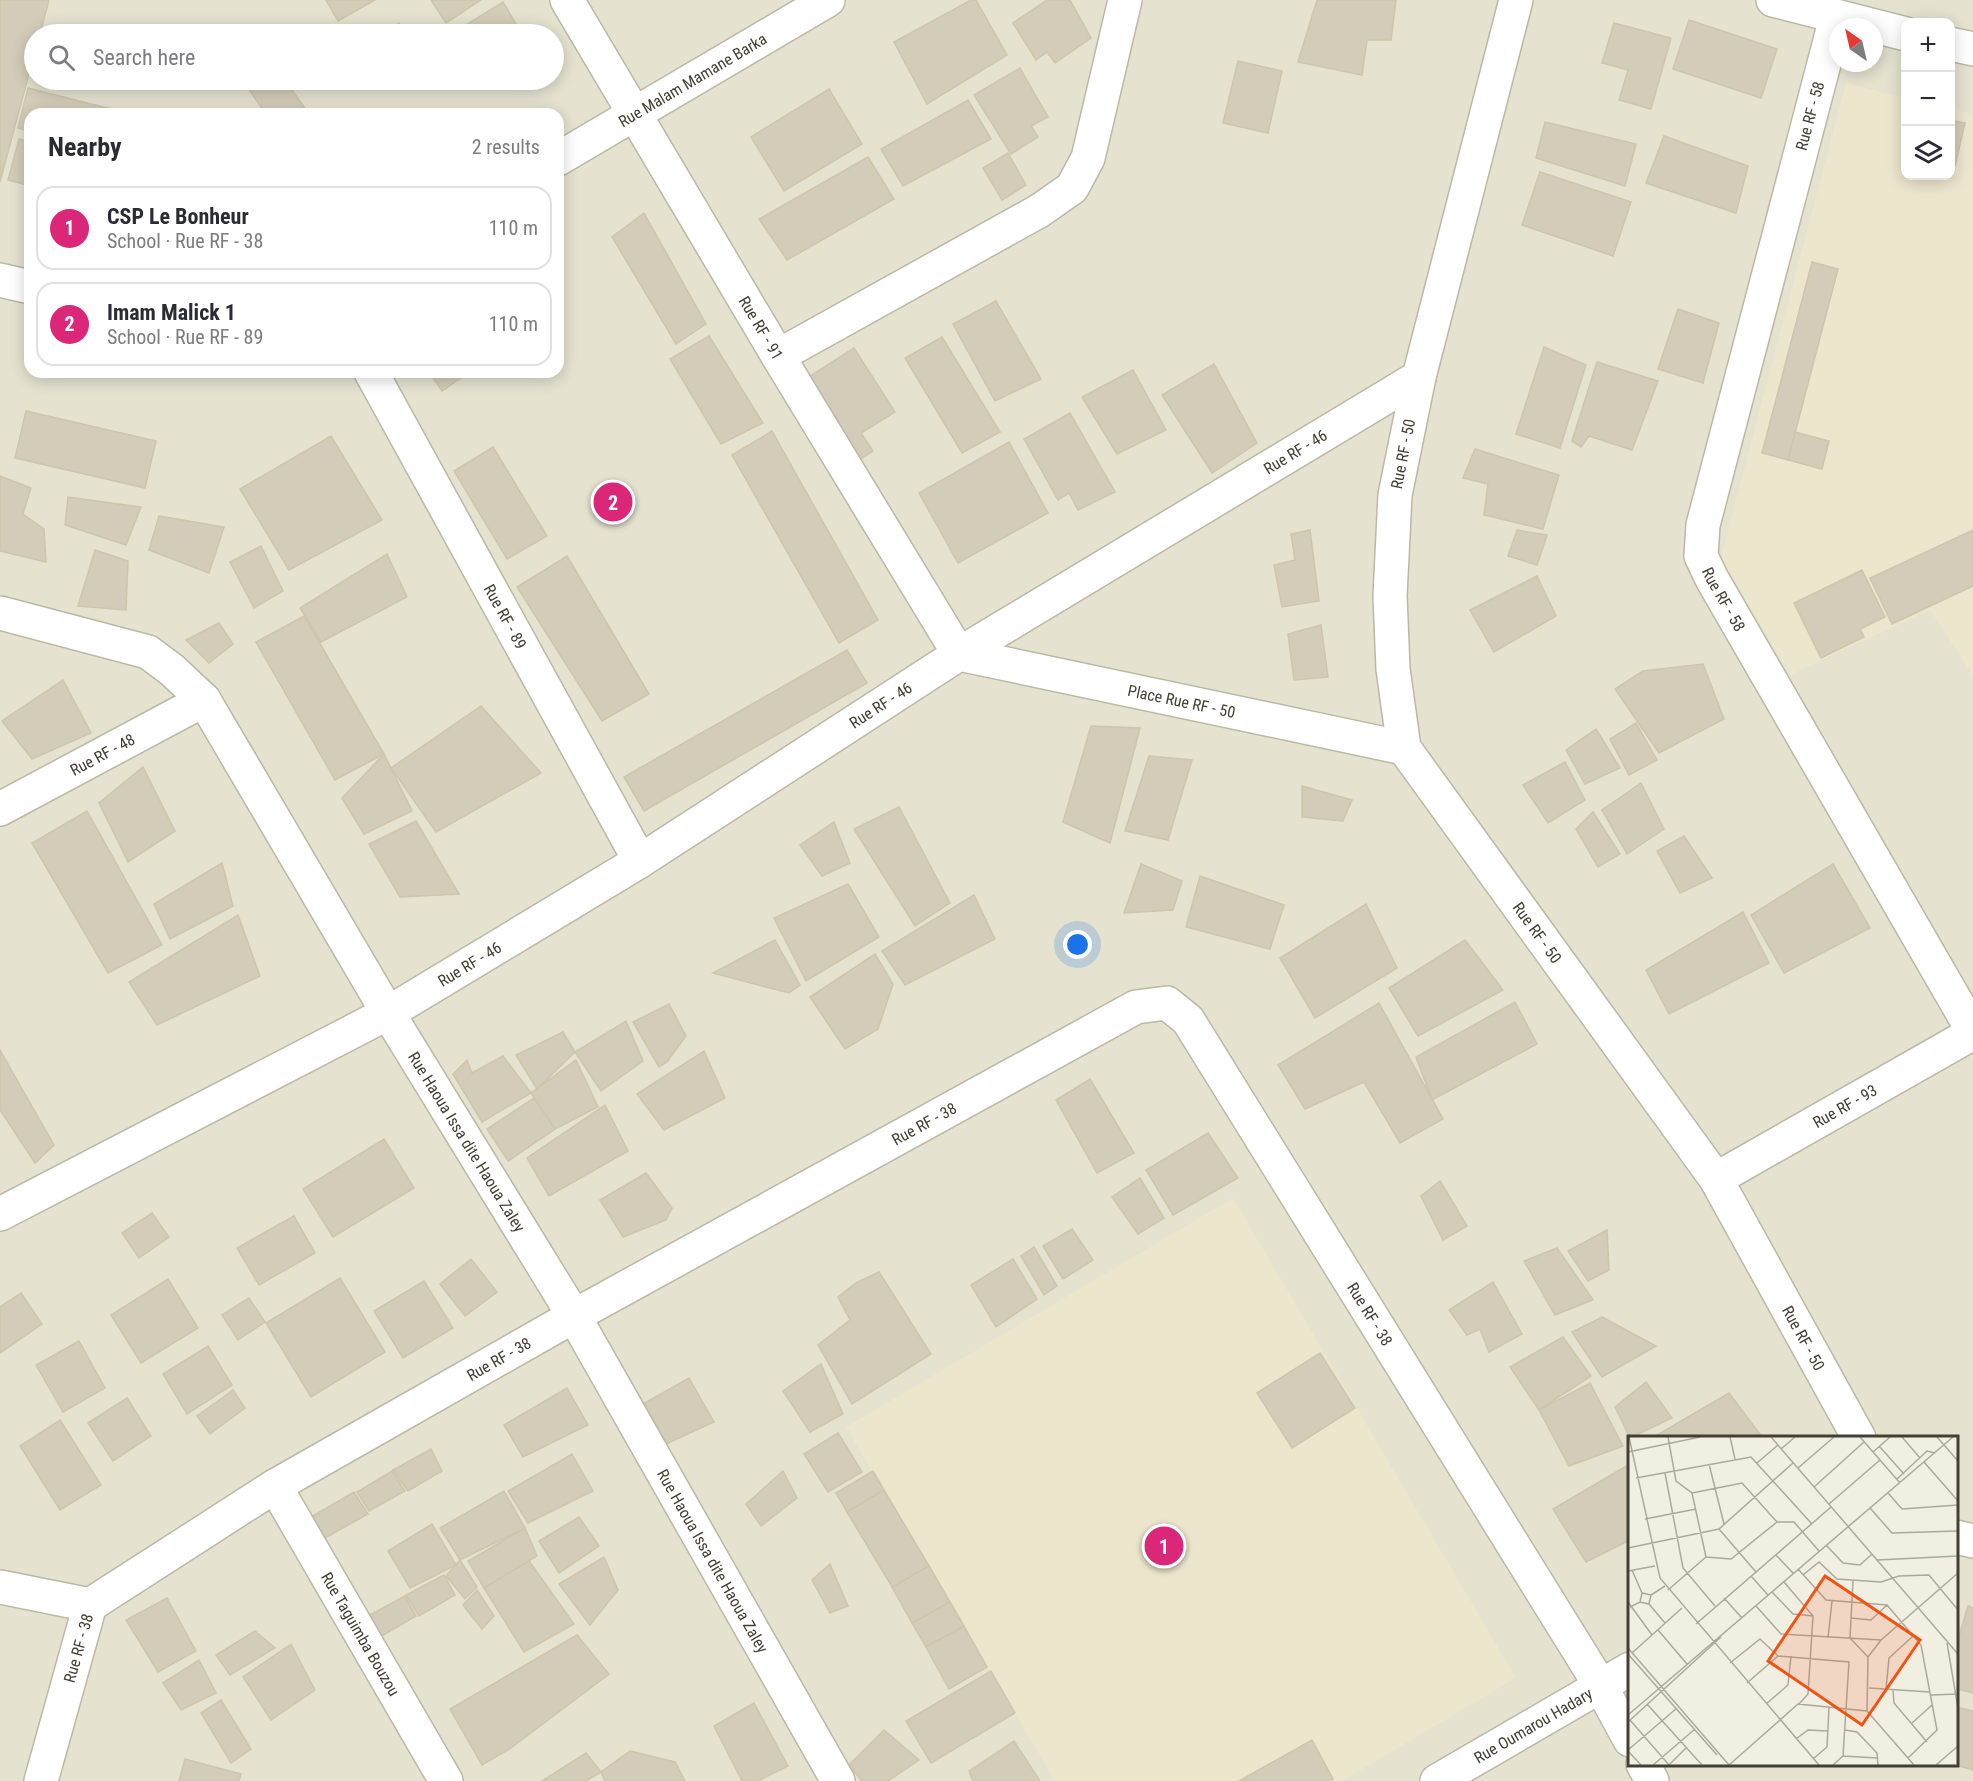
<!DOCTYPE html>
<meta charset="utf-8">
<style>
:root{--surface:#fff;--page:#f7f7f7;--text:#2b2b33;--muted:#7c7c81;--line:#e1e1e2;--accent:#db2777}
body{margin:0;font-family:"Roboto Condensed",sans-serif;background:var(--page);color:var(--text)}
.controls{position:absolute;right:18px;top:18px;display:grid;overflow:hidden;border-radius:12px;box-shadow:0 3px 15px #0003}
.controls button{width:54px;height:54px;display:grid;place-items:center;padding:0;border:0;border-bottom:2px solid var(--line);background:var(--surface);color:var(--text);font:30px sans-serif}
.compass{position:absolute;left:1829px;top:18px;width:54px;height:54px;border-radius:50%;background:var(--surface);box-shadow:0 3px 15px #0003;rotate:326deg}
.you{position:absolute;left:1078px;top:945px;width:21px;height:21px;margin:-15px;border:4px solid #fff;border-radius:50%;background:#1a73e8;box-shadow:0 0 0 9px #1a73e833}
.badge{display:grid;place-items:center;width:39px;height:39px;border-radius:50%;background:var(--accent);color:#fff;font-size:20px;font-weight:700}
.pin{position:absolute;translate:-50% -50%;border:3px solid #fff;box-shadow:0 2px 6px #0006}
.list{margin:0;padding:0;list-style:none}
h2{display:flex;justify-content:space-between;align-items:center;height:78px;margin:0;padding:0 24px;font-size:26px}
h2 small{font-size:20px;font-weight:400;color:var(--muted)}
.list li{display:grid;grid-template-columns:39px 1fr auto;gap:18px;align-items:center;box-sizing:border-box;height:84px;margin:0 12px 12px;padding:0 12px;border:2px solid var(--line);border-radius:18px}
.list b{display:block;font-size:22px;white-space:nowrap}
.list p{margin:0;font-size:20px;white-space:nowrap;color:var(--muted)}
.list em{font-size:20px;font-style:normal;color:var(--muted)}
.icon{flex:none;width:33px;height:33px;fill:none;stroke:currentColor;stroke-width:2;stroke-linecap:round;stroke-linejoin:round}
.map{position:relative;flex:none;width:1973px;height:1781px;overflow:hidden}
.search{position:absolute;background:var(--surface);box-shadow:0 3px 15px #0003;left:24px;top:24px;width:540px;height:66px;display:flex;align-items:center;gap:15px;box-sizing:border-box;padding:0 21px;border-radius:33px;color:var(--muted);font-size:22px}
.panel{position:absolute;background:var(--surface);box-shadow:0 3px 15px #0003;left:24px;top:108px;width:540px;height:270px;border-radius:18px}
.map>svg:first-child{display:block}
</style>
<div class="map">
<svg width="1973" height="1781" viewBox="0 0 1973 1781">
<rect width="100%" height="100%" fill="#f1efe2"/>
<!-- residential -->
<path fill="#e5e2d0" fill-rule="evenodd" d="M 0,0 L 1973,0 L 1973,1781 L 0,1781 ZM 1906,22 L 1950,22 L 1950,176 L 1906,176 ZM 1838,27 L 1874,27 L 1874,63 L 1838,63 ZM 34,34 L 554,34 L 554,80 L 34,80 ZM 30,114 L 558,114 L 558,372 L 30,372 ZM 1630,1438 L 1956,1438 L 1956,1764 L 1630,1764 Z"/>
<!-- education -->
<g fill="#ebe6cc">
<polygon points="1846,83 1905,98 1906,176 1950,176 1951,109 1973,114 1973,676 1930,610 1790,675 1721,557"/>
<polygon points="1233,1198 1516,1678 1342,1781 1055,1781 846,1427"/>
</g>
<!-- building -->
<g fill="#d3ccb8" stroke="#cec5ab" stroke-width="1.5">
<polygon points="0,0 49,0 40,34 34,34 34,55 0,182"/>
<polygon points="326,0 375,0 338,21"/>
<polygon points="431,0 481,0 446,23"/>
<polygon points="971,0 976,0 1007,55 927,104 894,42"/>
<polygon points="1047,0 1070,0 1091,38 1055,63 1047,52 1036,60 1013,23"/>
<polygon points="1317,0 1396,0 1391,40 1367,40 1362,75 1298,62"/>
<polygon points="503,2 522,34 454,34 453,33"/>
<polygon points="1689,20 1777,49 1761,98 1673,69"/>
<polygon points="399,23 405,34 380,34"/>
<polygon points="1614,23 1671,38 1651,109 1619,100 1628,70 1602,63"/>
<polygon points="1238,61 1282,71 1268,133 1223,123"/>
<polygon points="1020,68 1048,117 1031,126 1038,137 1011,154 974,95"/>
<polygon points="267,80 285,80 309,114 266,114 250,91"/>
<polygon points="363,80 381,80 367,88"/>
<polygon points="28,88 131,114 30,114 30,131 18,128"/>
<polygon points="829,89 862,144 784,191 751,137"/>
<polygon points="968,100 991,139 903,186 881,149"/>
<polygon points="1950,120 1965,123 1955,166 1950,164"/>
<polygon points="1545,122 1636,144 1625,186 1536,158"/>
<polygon points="1664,136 1748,166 1736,213 1646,183"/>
<polygon points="19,139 30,142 30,186 8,180"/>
<polygon points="1008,153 1026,185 1002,200 983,168"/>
<polygon points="868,157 894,199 787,260 759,219"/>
<polygon points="1540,172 1631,202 1613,256 1522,225"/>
<polygon points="644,213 706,324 676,344 612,237"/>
<polygon points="1812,262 1838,269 1788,460 1762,453"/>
<polygon points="996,301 1041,379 995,401 953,324"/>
<polygon points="1678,309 1719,323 1703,383 1658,369"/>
<polygon points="709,336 763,423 721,444 670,359"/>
<polygon points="942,337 1000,432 962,453 905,358"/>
<polygon points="1544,347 1586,365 1560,448 1516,434"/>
<polygon points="854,348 895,412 861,433 873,451 856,462 804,380"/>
<polygon points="1597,362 1658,381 1632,450 1589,436 1581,447 1572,441"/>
<polygon points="1214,364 1257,443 1212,473 1162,395"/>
<polygon points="1133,370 1166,430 1117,454 1082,397"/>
<polygon points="429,372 470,372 442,391"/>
<polygon points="26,411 156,441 145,488 15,458"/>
<polygon points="1070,413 1115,492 1078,510 1069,493 1058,500 1024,439"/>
<polygon points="772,431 878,620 839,643 732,455"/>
<polygon points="1795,432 1829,441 1822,469 1788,460"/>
<polygon points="331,436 382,520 289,570 240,489"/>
<polygon points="1009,442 1048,513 958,563 919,493"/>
<polygon points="493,447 547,536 507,559 454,471"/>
<polygon points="1475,449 1559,475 1543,529 1484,515 1488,484 1463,478"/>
<polygon points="0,476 31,488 23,514 44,529 46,562 0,551"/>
<polygon points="68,497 141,507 126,545 65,525"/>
<polygon points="159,516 224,527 209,573 149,550"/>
<polygon points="1310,530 1319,601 1282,607 1274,565 1295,560 1291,534"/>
<polygon points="1517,530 1547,535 1537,565 1508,556"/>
<polygon points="1973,530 1973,586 1892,624 1870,578"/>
<polygon points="261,546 283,591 254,608 230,562"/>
<polygon points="95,550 128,561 126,610 78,606"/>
<polygon points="387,554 407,597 321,642 300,608"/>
<polygon points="567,556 649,694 602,721 517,587"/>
<polygon points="1862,570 1885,617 1860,629 1864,637 1821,658 1794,603"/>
<polygon points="1537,576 1556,616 1494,652 1470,610"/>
<polygon points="304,616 384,754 335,780 256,642"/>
<polygon points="219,623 233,644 209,663 186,640"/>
<polygon points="1321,625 1328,677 1294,680 1288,634"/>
<polygon points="847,650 867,683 644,811 624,777"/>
<polygon points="1703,664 1724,719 1659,753 1615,689 1643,671"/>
<polygon points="63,680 91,733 32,759 2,721"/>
<polygon points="481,706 541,773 436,832 391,768"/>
<polygon points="1636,723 1657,760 1629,775 1610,739"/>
<polygon points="1091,726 1140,728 1110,843 1063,822"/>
<polygon points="1596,729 1620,768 1585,784 1566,750"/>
<polygon points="384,754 412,811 364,834 342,798"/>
<polygon points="1149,756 1192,760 1168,840 1125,831"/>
<polygon points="1565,762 1585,800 1548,823 1523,785"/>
<polygon points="143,767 175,831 128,862 99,803"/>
<polygon points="1641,783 1664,829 1627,854 1602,810"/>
<polygon points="1302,786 1352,800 1343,821 1302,817"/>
<polygon points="899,807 950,903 915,926 854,829"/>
<polygon points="87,811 162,945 108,973 32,843"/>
<polygon points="1593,812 1620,854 1598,867 1576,829"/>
<polygon points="416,821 459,894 400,897 369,844"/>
<polygon points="834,822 850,863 822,876 800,845"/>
<polygon points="1684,836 1712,878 1680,893 1657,851"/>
<polygon points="222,863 233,906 170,939 154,904"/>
<polygon points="1141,864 1182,881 1173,910 1124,913"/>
<polygon points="1833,864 1870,928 1784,973 1751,915"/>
<polygon points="1200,876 1284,905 1270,949 1186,927"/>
<polygon points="848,884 879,937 806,981 774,918"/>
<polygon points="974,895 995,939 905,985 882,951"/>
<polygon points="1366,904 1397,968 1315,1018 1280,958"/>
<polygon points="1743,912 1769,963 1669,1014 1646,970"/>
<polygon points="238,915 260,976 157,1025 129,982"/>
<polygon points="775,940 800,985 789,993 713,973"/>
<polygon points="1465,940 1503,990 1418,1036 1389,988"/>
<polygon points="875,954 893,984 878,1029 845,1049 810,997"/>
<polygon points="1515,1002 1537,1044 1432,1100 1416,1057"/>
<polygon points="1379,1003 1443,1119 1400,1143 1364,1082 1305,1109 1278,1065"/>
<polygon points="669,1004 686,1036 667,1062 659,1067 633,1022"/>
<polygon points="626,1021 643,1061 601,1091 575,1052"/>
<polygon points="563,1032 575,1052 537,1089 516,1055"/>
<polygon points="0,1050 54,1145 35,1163 0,1110"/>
<polygon points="704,1051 725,1098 664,1130 637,1094"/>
<polygon points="503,1056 531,1093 482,1122 453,1074 467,1060 472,1073"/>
<polygon points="576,1060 598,1107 555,1129 531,1093"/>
<polygon points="1090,1079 1134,1153 1097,1173 1056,1100"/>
<polygon points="534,1098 555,1129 508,1161 487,1129"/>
<polygon points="605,1105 628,1151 549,1196 527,1158"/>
<polygon points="1208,1133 1238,1178 1173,1215 1146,1170"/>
<polygon points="384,1139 414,1188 333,1237 303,1189"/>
<polygon points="646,1173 672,1208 666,1220 623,1237 600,1200"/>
<polygon points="1140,1178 1164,1218 1138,1234 1112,1197"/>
<polygon points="1440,1181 1467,1226 1443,1240 1421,1196"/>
<polygon points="152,1213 169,1237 139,1258 122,1233"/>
<polygon points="294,1216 315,1253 259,1285 237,1248"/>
<polygon points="1072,1229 1093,1260 1063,1279 1043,1246"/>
<polygon points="1607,1230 1609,1270 1588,1281 1568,1251"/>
<polygon points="1034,1247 1057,1286 1044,1295 1021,1256"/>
<polygon points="1557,1248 1593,1300 1555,1315 1524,1261"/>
<polygon points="471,1259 497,1292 465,1316 440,1284"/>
<polygon points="1013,1259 1037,1299 996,1327 971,1285"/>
<polygon points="879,1272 931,1354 852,1404 818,1345 850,1320 838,1297 856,1283"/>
<polygon points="340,1278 385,1352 311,1397 266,1323"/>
<polygon points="168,1279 198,1328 141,1363 111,1315"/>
<polygon points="424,1281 453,1328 403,1358 374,1311"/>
<polygon points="1493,1282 1522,1334 1489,1352 1480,1329 1467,1335 1449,1310"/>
<polygon points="21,1293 42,1324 0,1353 0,1307"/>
<polygon points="249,1298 265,1322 238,1340 222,1315"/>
<polygon points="1602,1317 1656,1346 1602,1377 1572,1332"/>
<polygon points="1563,1337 1591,1376 1539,1410 1510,1367"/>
<polygon points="79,1341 105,1388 63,1412 36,1365"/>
<polygon points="208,1346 232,1385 187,1414 163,1374"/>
<polygon points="1320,1353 1355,1408 1292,1448 1257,1393"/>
<polygon points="821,1364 843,1414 810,1432 783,1391"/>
<polygon points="689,1378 714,1422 666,1444 643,1404"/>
<polygon points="1646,1382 1672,1418 1630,1438 1615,1407"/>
<polygon points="1590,1383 1623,1446 1569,1466 1539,1410"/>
<polygon points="567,1388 588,1425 523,1457 504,1425"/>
<polygon points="233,1390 245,1408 210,1434 197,1416"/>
<polygon points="1729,1393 1762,1437 1652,1438"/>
<polygon points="127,1398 151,1436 113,1461 88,1423"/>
<polygon points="60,1420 101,1485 60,1510 20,1446"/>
<polygon points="838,1433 862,1472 828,1492 804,1454"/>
<polygon points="431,1449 442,1471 408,1491 393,1470"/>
<polygon points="572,1454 593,1491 528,1523 508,1491"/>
<polygon points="1628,1465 1630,1540 1586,1562 1553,1509"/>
<polygon points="392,1471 405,1491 369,1511 357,1492"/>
<polygon points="783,1471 797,1498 761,1526 746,1504"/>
<polygon points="873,1471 884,1490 847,1512 836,1493"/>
<polygon points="884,1490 929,1566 892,1587 847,1512"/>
<polygon points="504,1491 525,1528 460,1560 440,1528"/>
<polygon points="354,1492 368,1514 325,1538 311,1517"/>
<polygon points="579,1517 599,1546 559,1573 539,1541"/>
<polygon points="432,1524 456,1565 410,1588 388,1551"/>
<polygon points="525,1528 537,1556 484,1588 468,1561"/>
<polygon points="604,1557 618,1590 590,1625 559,1584"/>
<polygon points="460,1560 477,1587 465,1599 446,1576"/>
<polygon points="529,1561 574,1624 524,1652 484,1588"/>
<polygon points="830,1564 848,1606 830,1613 812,1580"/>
<polygon points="929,1566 950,1602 912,1623 892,1587"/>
<polygon points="444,1575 455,1595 419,1616 406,1595"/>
<polygon points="477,1590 494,1616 482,1629 463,1605"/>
<polygon points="405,1596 416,1616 380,1637 366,1617"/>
<polygon points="167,1598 196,1651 158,1672 126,1620"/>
<polygon points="950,1602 964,1626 926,1647 912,1623"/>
<polygon points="1968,1606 1973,1608 1973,1693 1956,1689 1956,1646"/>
<polygon points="964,1626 987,1667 949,1689 926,1647"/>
<polygon points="255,1631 275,1648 230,1675 216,1655"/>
<polygon points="577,1635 609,1674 511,1748 482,1765 450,1709"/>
<polygon points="291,1644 315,1690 271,1720 243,1677"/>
<polygon points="199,1660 216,1693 181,1710 163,1683"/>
<polygon points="991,1671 1015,1713 931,1763 906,1721"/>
<polygon points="221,1700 251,1749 231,1763 201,1713"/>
<polygon points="754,1703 788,1766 758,1781 742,1781 714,1726"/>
<polygon points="1956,1707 1973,1711 1973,1770 1952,1764 1956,1764"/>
<polygon points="884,1730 919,1760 888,1781 862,1781 849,1765"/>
<polygon points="1312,1740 1333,1779 1329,1781 1239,1781"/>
<polygon points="1014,1741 1040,1781 973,1781 969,1771"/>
<polygon points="630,1751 675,1762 685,1781 605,1781 601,1772"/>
<polygon points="586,1753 601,1772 586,1781 542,1781"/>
<polygon points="185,1759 241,1774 239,1781 179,1781"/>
</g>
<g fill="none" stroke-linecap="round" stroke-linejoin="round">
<!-- minor casing -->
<g stroke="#bdb8a5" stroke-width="36">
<g id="minor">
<path id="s1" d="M 567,0 L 778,356 L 959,654 L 1404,748"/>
<polyline points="1773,0 1906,34"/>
<path id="s2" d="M 1836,18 L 1703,525 L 1701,556 L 1712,579 L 1973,1031"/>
<polyline points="1950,44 1973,49"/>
<path id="s3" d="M 558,159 L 828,0"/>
<polyline points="0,280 30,287"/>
<polyline points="778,356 1039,211 1072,188 1088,158 1125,0"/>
<path id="s4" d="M 371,372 L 640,861"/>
<path id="s5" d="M 1419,377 L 1395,495 L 1390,596 L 1393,669 L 1404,748 L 1716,1179 L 1859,1438"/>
<path id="s6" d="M 0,613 L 148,652 L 172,670 L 204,700 L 388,1013 L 574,1316 L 838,1781"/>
<path id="s7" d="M 0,809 L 204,700"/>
<path id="s8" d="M 1716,1179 L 1973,1033"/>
<path id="s9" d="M 0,1214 L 388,1013 L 640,861 L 959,654 L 1419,377 L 1516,0"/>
<path id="s10" d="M 275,1486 L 446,1781"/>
<polyline points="1956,1537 1973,1541"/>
<polyline points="0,1587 90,1605"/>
<polyline points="1643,1764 1652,1781"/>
<path id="s11" d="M 41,1781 L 90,1605 L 275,1486 L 574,1316 L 1136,1007 L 1167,1003 L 1188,1020 L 1600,1685 L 1630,1740"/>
<path id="s12" d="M 1437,1781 L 1630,1669"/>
</g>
</g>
<!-- minor -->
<use href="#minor" stroke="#fff" stroke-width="33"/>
</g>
<g text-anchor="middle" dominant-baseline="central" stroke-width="4.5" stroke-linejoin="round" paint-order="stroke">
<!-- street labels -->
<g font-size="16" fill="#433f33" stroke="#fff">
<text stroke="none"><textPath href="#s3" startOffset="156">Rue Malam Mamane Barka</textPath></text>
<text transform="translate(1810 116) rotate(-75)">Rue RF - 58</text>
<text stroke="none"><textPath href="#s1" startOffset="381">Rue RF - 91</textPath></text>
<text stroke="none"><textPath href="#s9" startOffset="1504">Rue RF - 46</textPath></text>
<text transform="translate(1403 454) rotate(-79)">Rue RF - 50</text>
<text stroke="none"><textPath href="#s2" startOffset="604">Rue RF - 58</textPath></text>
<text stroke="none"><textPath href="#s4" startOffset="279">Rue RF - 89</textPath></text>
<text stroke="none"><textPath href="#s1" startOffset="990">Place Rue RF - 50</textPath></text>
<text stroke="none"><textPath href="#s9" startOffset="1018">Rue RF - 46</textPath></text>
<text stroke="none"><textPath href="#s7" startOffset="116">Rue RF - 48</textPath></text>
<text stroke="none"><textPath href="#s5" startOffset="602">Rue RF - 50</textPath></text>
<text stroke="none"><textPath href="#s9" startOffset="532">Rue RF - 46</textPath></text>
<text stroke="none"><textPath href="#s8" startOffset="148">Rue RF - 93</textPath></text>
<text stroke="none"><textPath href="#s11" startOffset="1146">Rue RF - 38</textPath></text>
<text stroke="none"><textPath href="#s6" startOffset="741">Rue Haoua Issa dite Haoua Zaley</textPath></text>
<text stroke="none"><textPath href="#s11" startOffset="1792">Rue RF - 38</textPath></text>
<text stroke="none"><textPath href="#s5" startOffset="1088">Rue RF - 50</textPath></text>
<text stroke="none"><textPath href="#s11" startOffset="660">Rue RF - 38</textPath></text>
<text stroke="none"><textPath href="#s6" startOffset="1227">Rue Haoua Issa dite Haoua Zaley</textPath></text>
<text stroke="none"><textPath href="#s10" startOffset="171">Rue Taguimba Bouzou</textPath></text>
<text stroke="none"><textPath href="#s11" startOffset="138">Rue RF - 38</textPath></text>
<text stroke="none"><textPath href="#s12" startOffset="111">Rue Oumarou Hadary</textPath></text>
</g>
</g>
<!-- overview -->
<g transform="translate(1628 1436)">
<rect width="330" height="330" fill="#f1efe2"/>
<path fill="none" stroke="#aba99c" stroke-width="1.5" d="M 1,1 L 32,142 L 191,329M 40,1 L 48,45 L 64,57 L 78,121M 102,1 L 107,23M 143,1 L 330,218M 232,1 L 272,47M 274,1 L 292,22M 309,1 L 330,25M 251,10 L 276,38M 153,13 L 167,1M 0,16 L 72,1M 245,16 L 262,1M 296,26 L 330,65M 129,27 L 150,9M 81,28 L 96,88M 170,32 L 206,1M 37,37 L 55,132 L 87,170M 8,42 L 123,21 L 184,88M 269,43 L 299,15 L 307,17M 186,51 L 236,6M 64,57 L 114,47 L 149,86M 260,57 L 274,73 L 330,69M 201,68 L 252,24M 242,72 L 264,97 L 330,95M 17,83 L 68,73M 91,93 L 128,136M 198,109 L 215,127 L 232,129 L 244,118M 0,112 L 91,93 L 165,27M 148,119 L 165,137M 249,124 L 330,120M 170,133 L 198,164 L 259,169 L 293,209 L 309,294 L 280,322M 4,134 L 14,157M 0,135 L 27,130M 175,139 L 191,126 L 209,143 L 253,146 L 271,140 L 301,139 L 330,174M 123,140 L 140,159M 225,145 L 222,202 L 240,221M 156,146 L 185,180 L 180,258 L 171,268M 40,154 L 78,121 L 103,123 L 149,86 L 166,86 L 191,115M 144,156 L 165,178 L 185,180M 96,162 L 114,182M 0,166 L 24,199M 12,166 L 14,157 L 23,159M 21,168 L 37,187M 128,170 L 153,198 L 253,204 L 330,137M 2,171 L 12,166 L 21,168 L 23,159 L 37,150M 223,182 L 243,184 L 259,169M 68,188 L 203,71M 30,194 L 59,228M 200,202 L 204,165M 319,207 L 330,272M 0,212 L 101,329M 4,217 L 54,172M 0,218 L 89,319M 102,227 L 132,203 L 150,220M 119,247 L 150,220 L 221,226 L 215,320 L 205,329M 241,252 L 302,256M 258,253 L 261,222 L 285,200M 265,254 L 266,267 L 299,306M 303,259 L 330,258M 19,268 L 74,329M 138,268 L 160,249 L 163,220M 239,275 L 240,221 L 253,204M 0,279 L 325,1M 2,284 L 41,329 L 58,312M 0,286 L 93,201M 283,288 L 304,269M 217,294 L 229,296 L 249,317 L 250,329M 168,303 L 180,294 L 199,295M 0,314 L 49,272M 0,315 L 13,329M 215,320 L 249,322M 185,323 L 199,311 L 201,271M 25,329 L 67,293M 101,329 L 170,268 L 239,275 L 286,329M 308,329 L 330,310"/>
<path fill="#f25312" fill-opacity="0.15" stroke="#f25312" stroke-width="3" d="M 197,140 L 292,204 L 234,289 L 140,225 Z"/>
<rect width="330" height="330" fill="none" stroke="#433f33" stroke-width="3"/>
</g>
</svg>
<div class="controls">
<button>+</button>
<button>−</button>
<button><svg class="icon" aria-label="layers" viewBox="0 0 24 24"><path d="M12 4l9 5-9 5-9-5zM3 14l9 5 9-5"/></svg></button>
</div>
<svg class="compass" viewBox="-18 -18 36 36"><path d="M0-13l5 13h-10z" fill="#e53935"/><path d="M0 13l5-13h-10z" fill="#7c7c81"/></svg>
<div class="you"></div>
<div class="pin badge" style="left:1164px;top:1546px">1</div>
<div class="pin badge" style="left:613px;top:502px">2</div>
<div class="search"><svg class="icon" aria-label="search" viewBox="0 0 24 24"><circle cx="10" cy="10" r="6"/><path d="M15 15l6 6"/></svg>Search here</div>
<section class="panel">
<h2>Nearby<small>2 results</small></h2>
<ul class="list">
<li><span class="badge">1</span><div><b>CSP Le Bonheur</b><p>School · Rue RF - 38</p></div><em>110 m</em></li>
<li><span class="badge">2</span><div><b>Imam Malick 1</b><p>School · Rue RF - 89</p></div><em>110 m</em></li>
</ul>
</section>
</div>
